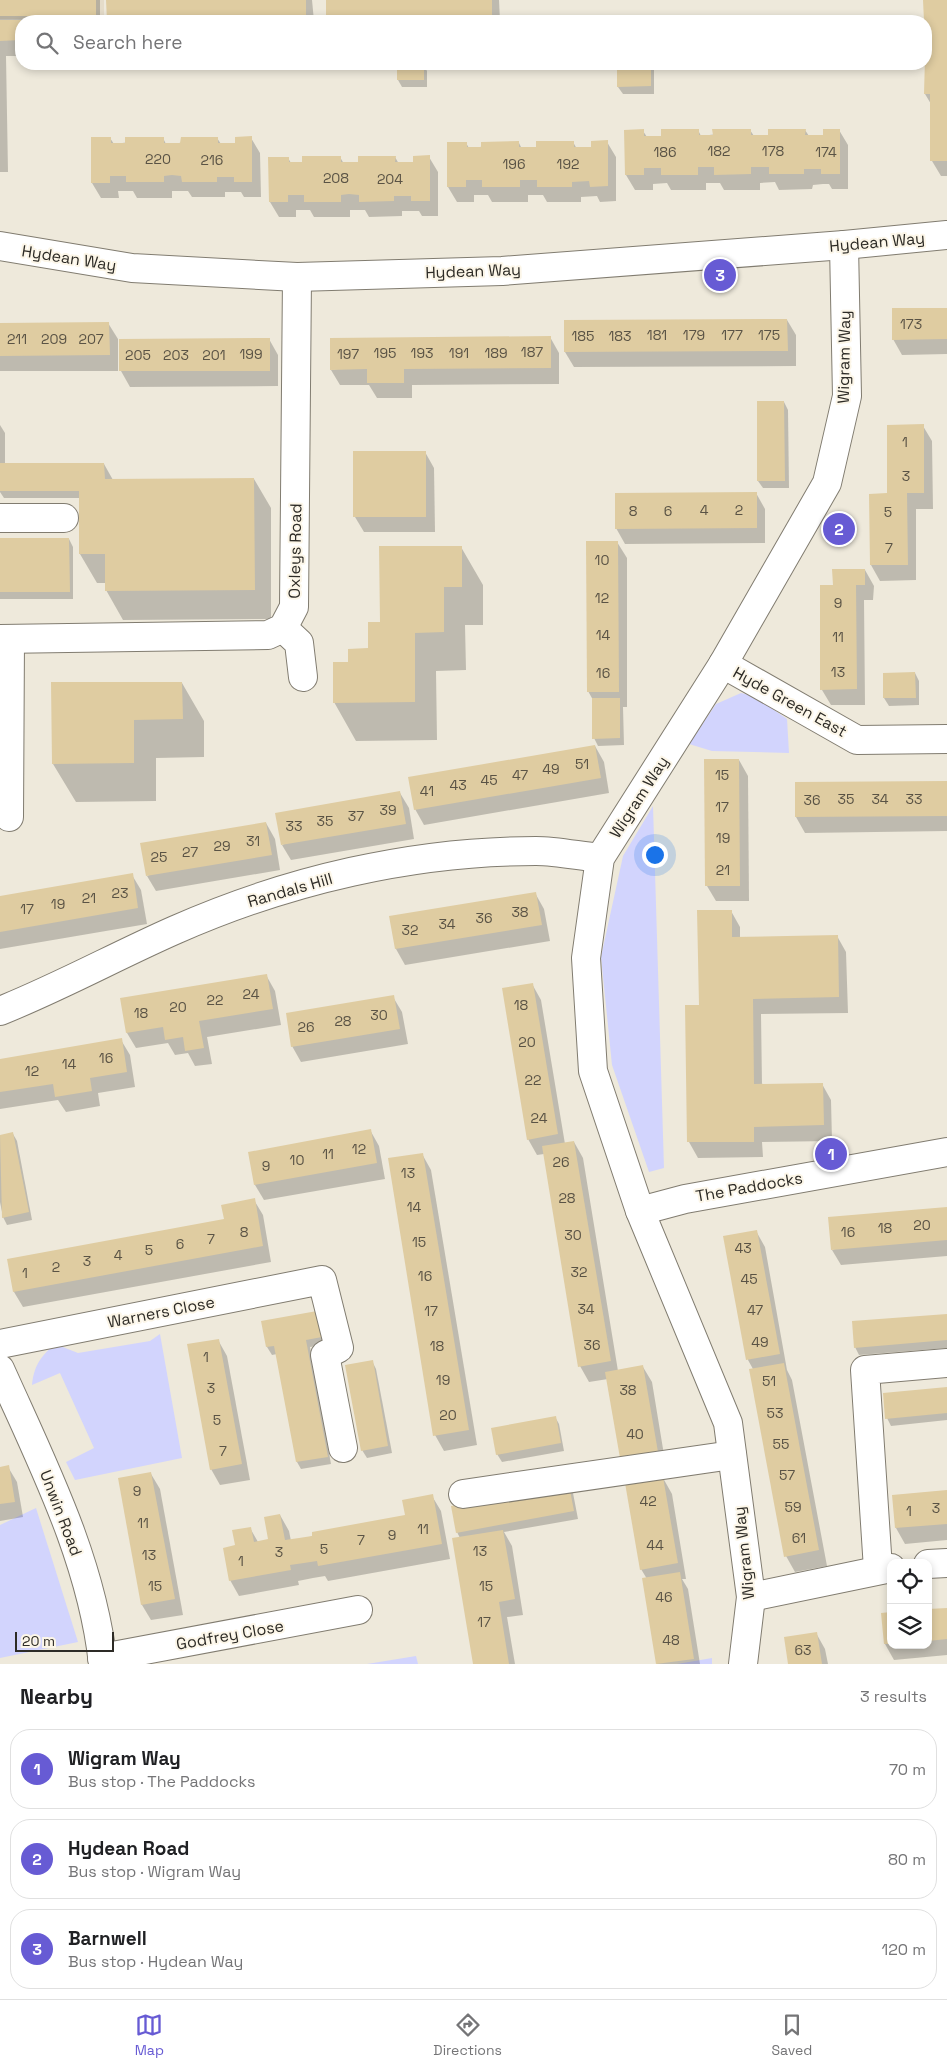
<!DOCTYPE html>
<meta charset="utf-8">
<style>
:root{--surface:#fff;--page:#f2f2f2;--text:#202124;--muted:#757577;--line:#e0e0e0;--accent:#675bd4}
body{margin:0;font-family:"Space Grotesk",sans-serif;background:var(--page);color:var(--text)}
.controls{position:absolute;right:15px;bottom:15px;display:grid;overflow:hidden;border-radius:10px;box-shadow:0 2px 8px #0003}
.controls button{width:45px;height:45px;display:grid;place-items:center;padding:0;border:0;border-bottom:1px solid var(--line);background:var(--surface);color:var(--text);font:25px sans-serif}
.scale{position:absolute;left:15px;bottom:12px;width:99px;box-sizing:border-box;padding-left:5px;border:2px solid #2d2b26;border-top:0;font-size:14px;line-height:18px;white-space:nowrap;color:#2d2b26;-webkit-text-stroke:4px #fcf6e8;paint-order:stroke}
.you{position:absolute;left:654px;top:854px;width:18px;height:18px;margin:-12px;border:4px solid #fff;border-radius:50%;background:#1a73e8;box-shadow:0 0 0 8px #1a73e833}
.badge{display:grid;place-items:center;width:32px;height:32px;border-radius:50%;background:var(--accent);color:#fff;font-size:16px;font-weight:700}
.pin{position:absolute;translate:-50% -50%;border:2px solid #fff;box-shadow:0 1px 5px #0006}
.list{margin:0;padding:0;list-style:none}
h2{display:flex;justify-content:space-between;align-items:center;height:65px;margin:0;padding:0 20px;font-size:21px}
h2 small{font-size:16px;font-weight:400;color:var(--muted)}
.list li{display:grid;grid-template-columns:32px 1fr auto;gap:15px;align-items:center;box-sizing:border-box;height:80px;margin:0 10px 10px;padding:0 10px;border:1px solid var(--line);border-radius:20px}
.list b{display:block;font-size:19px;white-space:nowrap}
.list p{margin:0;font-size:16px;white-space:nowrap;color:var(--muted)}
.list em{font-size:16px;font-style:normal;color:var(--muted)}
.icon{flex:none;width:28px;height:28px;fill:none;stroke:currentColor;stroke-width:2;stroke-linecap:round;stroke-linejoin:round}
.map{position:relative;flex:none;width:947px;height:1664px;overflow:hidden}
.search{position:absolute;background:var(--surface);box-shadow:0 2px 8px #0003;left:15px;right:15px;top:15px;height:55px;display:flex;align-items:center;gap:12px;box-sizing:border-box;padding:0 18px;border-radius:20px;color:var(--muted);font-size:19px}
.sheet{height:335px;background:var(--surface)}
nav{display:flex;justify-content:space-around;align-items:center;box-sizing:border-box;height:70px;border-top:1px solid var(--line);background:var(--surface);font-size:14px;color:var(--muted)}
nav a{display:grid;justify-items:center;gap:2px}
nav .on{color:var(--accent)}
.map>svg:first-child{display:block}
</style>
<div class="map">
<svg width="947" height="1664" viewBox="0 0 947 1664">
<rect width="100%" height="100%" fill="#eee9db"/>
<!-- built -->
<rect fill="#e5dcc9" x="0" y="0" width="104" height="19"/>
<!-- green -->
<g fill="#d2d4fd">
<polygon points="741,693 754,696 787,719 789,753 712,751 689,744 716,704"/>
<polygon points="653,806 664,1168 649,1172 612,1065 601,957 623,856"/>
<path d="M 160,1334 L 182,1458 L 75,1480 L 66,1462 L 94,1448 L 60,1373 L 32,1385 C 34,1366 40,1357 55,1344 L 78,1353 L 150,1341 Z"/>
<polygon points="36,1508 78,1642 0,1658 0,1525"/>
<polygon points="416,1656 418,1664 367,1664"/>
<polygon points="712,1658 712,1664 677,1664"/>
</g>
<!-- shadow -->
<g fill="#0003">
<polygon points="0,0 100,0 100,21 21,21 21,56 6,56 8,172 0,172"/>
<polygon points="108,0 312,0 314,21 108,21"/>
<polygon points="327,0 499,0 500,21 327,21"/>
<polygon points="925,0 947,0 947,176 941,176 932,161 931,104 925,94"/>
<polygon points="398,64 423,64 427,71 427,87 402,87 398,80"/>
<polygon points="618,64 651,64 654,70 654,94 623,94 618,87"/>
<polygon points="682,64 712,64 682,65"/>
<polygon points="698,130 701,136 750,130 754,136 770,136 805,130 809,136 824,136 839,130 848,145 848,189 832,189 829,184 823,184 813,185 812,189 779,190 775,182 760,183 760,190 724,190 720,183 706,183 706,190 671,190 667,183 653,184 653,190 635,190 626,175 643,131 647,137 662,137"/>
<polygon points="110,138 114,144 163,138 166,144 171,144 217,138 221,144 237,144 251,138 260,153 261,197 244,197 241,192 225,192 225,197 192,197 188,191 172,191 172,198 137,198 133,191 118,191 119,198 101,198 92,183"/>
<polygon points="573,142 577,149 592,148 607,142 616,157 616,201 600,202 597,196 581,197 581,202 547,202 543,195 528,195 528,202 492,202 488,195 474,195 474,202 457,202 448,187 466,143 469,148 519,143 522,149 538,149"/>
<polygon points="340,157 344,164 395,157 399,164 414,163 429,157 438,172 438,216 422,216 419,211 402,211 402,216 369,217 365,210 350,210 350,217 314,217 310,210 296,210 296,217 279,217 270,202 288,158 291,163 304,163"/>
<polygon points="947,309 947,354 902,355 893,339"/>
<polygon points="787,320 796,335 796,366 574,367 565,352"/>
<polygon points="108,323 118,339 118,371 0,371 0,324"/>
<polygon points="550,337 559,353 559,384 412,385 412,398 377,398 369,385 340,385 331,370"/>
<polygon points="269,339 278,355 278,386 130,387 121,371 121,340"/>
<polygon points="784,402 788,410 789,488 763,488 758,481"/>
<polygon points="0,425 5,433 5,464 104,464 113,480 254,479 271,508 271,619 123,620 106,590 106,583 97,583 80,554 80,498 4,498 0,492"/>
<polygon points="923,426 932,441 933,509 916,509 916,580 880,581 871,565 889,495"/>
<polygon points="425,452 434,468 435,532 364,532 355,517"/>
<polygon points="756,493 765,509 765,543 625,544 616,528"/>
<polygon points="69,539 73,547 73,599 0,599 0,540"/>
<polygon points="617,542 627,558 627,707 623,707 624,745 598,746 594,738 593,700 588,691"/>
<polygon points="461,547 483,585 483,625 465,625 466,670 436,671 437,740 356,741 334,702 349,663 369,650 381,623"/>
<polygon points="865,570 874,586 873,600 864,600 865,705 831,705 822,690 834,586"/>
<polygon points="915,673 919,681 919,705 889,706 884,698"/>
<polygon points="182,683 204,721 204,757 156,758 156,801 76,802 53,764"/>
<polygon points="595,746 604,762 609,793 424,825 415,809"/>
<polygon points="739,760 748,776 749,901 716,901 707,886"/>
<polygon points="947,782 947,831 805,833 796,817 796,783"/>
<polygon points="400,793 409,808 414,839 291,860 282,845"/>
<polygon points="266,823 275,839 280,870 156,891 147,876"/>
<polygon points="132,875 141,890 147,924 0,949 0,897"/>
<polygon points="535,893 544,909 550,941 405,965 396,949 391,917"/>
<polygon points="731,911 740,927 740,938 837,936 846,952 848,1013 761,1014 762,1085 822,1084 831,1100 832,1141 762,1142 763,1157 698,1158 689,1142 700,1006"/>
<polygon points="266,975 275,991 281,1025 207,1037 212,1064 195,1066 188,1053 175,1055 168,1043 136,1048 127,1033 121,999"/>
<polygon points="532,984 541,1000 565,1144 574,1142 583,1158 618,1371 643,1367 652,1382 666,1467 608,1379 589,1382 580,1366 544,1154 537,1155 528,1139"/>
<polygon points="393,997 402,1012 408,1044 301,1062 292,1046"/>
<polygon points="121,1040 130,1055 135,1087 98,1093 100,1106 66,1112 58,1100 0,1109 0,1060"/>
<polygon points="370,1130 379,1146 385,1179 264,1200 255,1185 249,1153"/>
<polygon points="13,1134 17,1141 32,1220 7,1225 3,1217 0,1202 0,1136"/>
<polygon points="422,1154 431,1170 477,1445 444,1451 435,1435"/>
<polygon points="254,1200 263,1215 271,1262 23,1307 14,1292 8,1260 225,1220"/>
<polygon points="947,1208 947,1256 841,1265 832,1250"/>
<polygon points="756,1231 765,1247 787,1370 792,1380 827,1566 795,1572 786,1556 753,1369 748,1360"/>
<polygon points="947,1315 947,1348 859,1355 855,1347"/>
<polygon points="321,1320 325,1345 310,1347 331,1464 301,1469 297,1462 277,1354 272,1355 267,1347 263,1322"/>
<polygon points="218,1340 227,1356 250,1480 220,1485 211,1469"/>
<polygon points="372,1361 376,1369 392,1453 367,1458 362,1450"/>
<polygon points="947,1388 947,1420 891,1426 887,1418"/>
<polygon points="555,1417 559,1424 564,1451 502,1462 497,1454"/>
<polygon points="8,1467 17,1482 23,1517 0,1521 0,1468"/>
<polygon points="151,1474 160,1489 183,1615 151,1620 142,1605"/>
<polygon points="663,1478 672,1494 686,1579 682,1579 688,1589 700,1664 657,1664 643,1579 647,1579 641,1569"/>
<polygon points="569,1486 573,1493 578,1519 504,1532 512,1546 523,1615 507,1617 515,1664 474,1664 460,1538 457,1532"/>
<polygon points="947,1492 947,1540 905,1544 896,1528 893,1496"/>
<polygon points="432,1496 441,1511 450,1559 328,1581 325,1576 313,1578 298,1581 299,1585 239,1596 230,1580 236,1546 250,1528 258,1542 270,1540 280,1515 289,1531 291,1541 406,1516"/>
<polygon points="947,1609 947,1655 894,1660 885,1644 891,1614 891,1645 928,1645 928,1611"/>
<polygon points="816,1633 825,1649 828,1664 790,1664"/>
</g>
<!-- building -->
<g fill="#dfcca1">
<rect x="0" y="0" width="96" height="16"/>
<polygon points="106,0 306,0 306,21 107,21"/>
<polygon points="326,0 492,0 492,20 326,21"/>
<polygon points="923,0 947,0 947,161 930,161 930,94 924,94 926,21 924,21"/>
<polygon points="0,20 21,20 21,40 0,41"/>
<rect x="397" y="64" width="27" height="16"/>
<polygon points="617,64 651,64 651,86 617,87"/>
<polygon points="644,129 644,136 661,136 661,129 699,129 699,135 713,135 712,129 751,129 751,135 768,135 768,129 806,129 805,135 823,135 823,129 840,129 840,174 821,174 821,169 804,169 804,174 769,174 769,167 751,167 751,174 714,175 714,167 698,167 698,175 661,175 661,168 644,168 644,175 625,175 624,130"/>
<polygon points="252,136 252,182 234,182 234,177 217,177 217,182 182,182 181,176 172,175 164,176 164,182 126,182 126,176 110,176 110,183 91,183 91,137 111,137 111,143 125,143 125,137 164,137 164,143 180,143 181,137 218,137 218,143 235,143 235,137"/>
<polygon points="608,140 608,186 590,187 589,181 572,182 572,187 537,187 537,180 520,180 520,187 482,187 482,180 466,180 466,187 447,187 447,142 467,142 467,147 481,147 481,142 519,141 519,147 536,147 536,141 574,141 574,147 591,147 591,141"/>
<polygon points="430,155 430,201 411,201 411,196 394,196 394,201 359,202 359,195 349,194 341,195 341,202 304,202 304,195 288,195 288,202 269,202 268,157 289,157 289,162 302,162 302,156 341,156 341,162 358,162 358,156 396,156 395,162 413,162 413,156"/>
<polygon points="892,308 947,308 947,339 892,340"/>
<polygon points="787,319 788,351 564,352 564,320"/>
<polygon points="109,322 110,355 0,356 0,323"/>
<polygon points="551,336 551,368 404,369 404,383 367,383 367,369 330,370 330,338"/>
<polygon points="270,338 270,371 119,371 119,339"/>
<polygon points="757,401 784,401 785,481 757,481"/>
<polygon points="924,424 924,493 907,493 908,565 870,565 869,494 887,493 887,425"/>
<rect x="353" y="451" width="73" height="66"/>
<polygon points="0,463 104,463 105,479 254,478 255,590 105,591 105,554 79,554 79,491 0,491"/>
<polygon points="757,492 757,528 615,529 615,493"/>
<polygon points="0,538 69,538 70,592 0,592"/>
<polygon points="586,541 618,541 619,692 587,692"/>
<polygon points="379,546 462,546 462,587 444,587 444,632 415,633 415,702 333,703 333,662 348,662 348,649 368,648 368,622 380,622"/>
<polygon points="832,569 865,569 865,585 856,585 857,689 820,690 820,585 833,585"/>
<polygon points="915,672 916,698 883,698 883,673"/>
<polygon points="51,682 182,682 183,719 134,720 134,763 52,764"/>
<polygon points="592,698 620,698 620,738 592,739"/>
<polygon points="595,745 601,778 414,810 408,777"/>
<polygon points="704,759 739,759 740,886 705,886"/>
<polygon points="947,781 947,816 795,817 795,782"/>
<polygon points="400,791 406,824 281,845 275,813"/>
<polygon points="266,822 272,855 146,876 140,843"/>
<polygon points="133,873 138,908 0,932 0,896"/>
<polygon points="536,892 542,925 395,949 389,916"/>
<polygon points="697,910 732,910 732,937 838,935 839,997 753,999 754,1084 823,1083 824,1125 754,1127 754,1142 687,1142 685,1005 699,1005"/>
<polygon points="267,974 273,1009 199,1021 204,1048 185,1051 183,1037 165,1040 163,1027 126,1033 120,998"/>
<polygon points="533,983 558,1134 527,1140 502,988"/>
<polygon points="394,995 400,1029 291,1047 286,1013"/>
<polygon points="122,1038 127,1072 90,1078 92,1091 55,1097 53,1084 0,1092 0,1059"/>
<polygon points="371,1129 377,1163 254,1185 248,1152"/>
<polygon points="13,1132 29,1212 2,1218 0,1135"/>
<polygon points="574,1141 611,1361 578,1367 542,1146"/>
<polygon points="423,1153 469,1430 433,1436 388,1158"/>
<polygon points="255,1198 263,1246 13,1292 7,1259 224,1219 221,1205"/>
<polygon points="947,1207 947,1240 831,1250 828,1217"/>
<polygon points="757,1230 780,1354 746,1360 723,1236"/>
<polygon points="317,1311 322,1337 306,1340 328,1457 296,1462 274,1346 266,1347 261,1321"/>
<polygon points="947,1314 947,1340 854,1348 852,1321"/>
<polygon points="219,1339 242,1464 210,1470 187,1344"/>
<polygon points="373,1360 388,1446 361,1451 345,1365"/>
<polygon points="784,1363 819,1550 784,1557 749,1369"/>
<polygon points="643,1365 658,1452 620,1458 605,1372"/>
<polygon points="947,1387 947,1413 885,1419 883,1393"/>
<polygon points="556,1416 561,1443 496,1455 491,1428"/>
<polygon points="9,1465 15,1502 0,1504 0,1467"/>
<polygon points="151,1472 175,1599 141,1605 118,1478"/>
<polygon points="663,1477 678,1563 640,1570 625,1483"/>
<polygon points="569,1485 574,1511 456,1533 451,1506"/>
<polygon points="947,1490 947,1524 895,1528 892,1495"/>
<polygon points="433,1494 442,1544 318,1566 317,1561 304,1563 290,1565 291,1570 229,1581 223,1548 235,1545 232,1530 251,1527 254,1542 268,1539 264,1517 280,1514 285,1540 299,1538 312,1536 312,1532 405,1515 402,1500"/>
<polygon points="503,1530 515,1599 499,1602 509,1664 473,1664 452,1538"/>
<polygon points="680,1572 694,1659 656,1664 642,1578"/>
<polygon points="947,1608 947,1639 928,1641 928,1609"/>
<polygon points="891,1612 891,1644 884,1644 881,1613"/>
<polygon points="817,1632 822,1664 788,1664 784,1637"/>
</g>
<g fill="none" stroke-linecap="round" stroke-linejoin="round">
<!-- minor casing -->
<g stroke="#817c70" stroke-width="30">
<g id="minor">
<polyline points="0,246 132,268 297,277 502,271 844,245 947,235"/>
<polyline points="0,518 64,518"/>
<polyline points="283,628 299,643 303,677"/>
<polyline points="0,639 268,635 283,628 294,607 297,277"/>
<polyline points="723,664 857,740 947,739"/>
<polyline points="9,817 10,639"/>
<path d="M 0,1011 C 60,987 116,956 175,930 C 288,880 413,851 536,851 C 557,851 579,856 600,858"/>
<polyline points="640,1211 685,1199 947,1152"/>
<polyline points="0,1344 322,1280 339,1348 325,1355 343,1448"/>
<path d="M 0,1369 C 42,1463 92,1560 103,1664"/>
<polyline points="463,1494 732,1455"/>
<polyline points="928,1564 947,1563"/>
<polyline points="878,1569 865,1370 947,1363"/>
<polyline points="751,1597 891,1568"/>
<polyline points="102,1658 358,1610"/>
<polyline points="743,1664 751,1597 728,1423 640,1211 593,1071 586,958 600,858 723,664 827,483 847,396 844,245"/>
</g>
</g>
<!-- minor -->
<use href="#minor" stroke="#fff" stroke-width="28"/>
</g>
<g text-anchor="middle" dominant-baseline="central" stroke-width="4" stroke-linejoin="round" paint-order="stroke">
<!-- number labels -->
<g font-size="14" fill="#5a5345">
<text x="719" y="151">182</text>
<text x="773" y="151">178</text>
<text x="665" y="152">186</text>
<text x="826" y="152">174</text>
<text x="158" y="159">220</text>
<text x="212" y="160">216</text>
<text x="514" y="164">196</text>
<text x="568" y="164">192</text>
<text x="336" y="178">208</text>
<text x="390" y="179">204</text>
<text x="911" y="324">173</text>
<text x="657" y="335">181</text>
<text x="694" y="335">179</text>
<text x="732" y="335">177</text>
<text x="769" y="335">175</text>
<text x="583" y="336">185</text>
<text x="620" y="336">183</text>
<text x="17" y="339">211</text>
<text x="54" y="339">209</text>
<text x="91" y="339">207</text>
<text x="532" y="352">187</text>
<text x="385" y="353">195</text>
<text x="422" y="353">193</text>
<text x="459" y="353">191</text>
<text x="496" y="353">189</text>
<text x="251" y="354">199</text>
<text x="348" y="354">197</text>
<text x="138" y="355">205</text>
<text x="176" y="355">203</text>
<text x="214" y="355">201</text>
<text x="905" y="442">1</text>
<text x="906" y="476">3</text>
<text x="704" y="510">4</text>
<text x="739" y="510">2</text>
<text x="633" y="511">8</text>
<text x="668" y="511">6</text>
<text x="888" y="512">5</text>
<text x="889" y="548">7</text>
<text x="602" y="560">10</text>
<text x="602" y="598">12</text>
<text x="838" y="603">9</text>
<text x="603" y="635">14</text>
<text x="838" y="637">11</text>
<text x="838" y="672">13</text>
<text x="603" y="673">16</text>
<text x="582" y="764">51</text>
<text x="551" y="769">49</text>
<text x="520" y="775">47</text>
<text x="722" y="775">15</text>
<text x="489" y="780">45</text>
<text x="458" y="785">43</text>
<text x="427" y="791">41</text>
<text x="846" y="799">35</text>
<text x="880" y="799">34</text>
<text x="914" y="799">33</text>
<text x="812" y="800">36</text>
<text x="722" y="807">17</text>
<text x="388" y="810">39</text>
<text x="356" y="816">37</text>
<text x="325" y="821">35</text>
<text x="294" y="826">33</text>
<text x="723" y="838">19</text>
<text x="253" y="841">31</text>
<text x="222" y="846">29</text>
<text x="190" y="852">27</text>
<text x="159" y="857">25</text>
<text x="723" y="870">21</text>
<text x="120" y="893">23</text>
<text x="89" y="898">21</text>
<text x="58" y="904">19</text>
<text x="27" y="909">17</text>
<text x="520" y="912">38</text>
<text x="484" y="918">36</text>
<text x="447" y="924">34</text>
<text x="410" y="930">32</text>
<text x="251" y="994">24</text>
<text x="215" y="1000">22</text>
<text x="521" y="1005">18</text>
<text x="178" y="1007">20</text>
<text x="141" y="1013">18</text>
<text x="379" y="1015">30</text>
<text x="343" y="1021">28</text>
<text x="306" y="1027">26</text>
<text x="527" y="1042">20</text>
<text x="106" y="1058">16</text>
<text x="69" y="1064">14</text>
<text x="32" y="1071">12</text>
<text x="533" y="1080">22</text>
<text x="539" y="1118">24</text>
<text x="359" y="1149">12</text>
<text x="328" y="1154">11</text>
<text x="297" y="1160">10</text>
<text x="561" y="1162">26</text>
<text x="266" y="1166">9</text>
<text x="408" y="1173">13</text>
<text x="567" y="1198">28</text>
<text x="414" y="1207">14</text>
<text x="922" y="1225">20</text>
<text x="885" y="1228">18</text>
<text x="244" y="1232">8</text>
<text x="848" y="1232">16</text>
<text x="573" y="1235">30</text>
<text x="211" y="1239">7</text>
<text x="419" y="1242">15</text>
<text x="180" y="1244">6</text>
<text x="743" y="1248">43</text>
<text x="149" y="1250">5</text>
<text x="118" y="1255">4</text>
<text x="87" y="1261">3</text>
<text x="56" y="1267">2</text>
<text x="579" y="1272">32</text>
<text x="25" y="1273">1</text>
<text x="425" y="1276">16</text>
<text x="749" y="1279">45</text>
<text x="586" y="1309">34</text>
<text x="755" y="1310">47</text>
<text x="431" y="1311">17</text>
<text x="760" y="1342">49</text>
<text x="592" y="1345">36</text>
<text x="437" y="1346">18</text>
<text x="206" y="1357">1</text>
<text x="443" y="1380">19</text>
<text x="769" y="1381">51</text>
<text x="211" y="1388">3</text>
<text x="628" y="1390">38</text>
<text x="775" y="1413">53</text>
<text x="448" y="1415">20</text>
<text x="217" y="1420">5</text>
<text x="635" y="1434">40</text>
<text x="781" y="1444">55</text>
<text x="223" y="1451">7</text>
<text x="787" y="1475">57</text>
<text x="137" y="1491">9</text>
<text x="648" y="1501">42</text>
<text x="793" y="1507">59</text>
<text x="936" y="1508">3</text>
<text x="909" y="1511">1</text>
<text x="143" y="1523">11</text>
<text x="423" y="1529">11</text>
<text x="392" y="1535">9</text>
<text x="799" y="1538">61</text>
<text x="361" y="1540">7</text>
<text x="655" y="1545">44</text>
<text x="324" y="1549">5</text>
<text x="480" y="1551">13</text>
<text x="279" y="1552">3</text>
<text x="149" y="1555">13</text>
<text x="241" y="1561">1</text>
<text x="155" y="1586">15</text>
<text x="486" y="1586">15</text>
<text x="664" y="1597">46</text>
<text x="484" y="1622">17</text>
<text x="671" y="1640">48</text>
<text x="803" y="1650">63</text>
</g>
<!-- street labels -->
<g font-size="16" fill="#2d2b26" stroke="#fcf6e8">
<text transform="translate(877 242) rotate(-5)">Hydean Way</text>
<text transform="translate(69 258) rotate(9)">Hydean Way</text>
<text transform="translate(473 271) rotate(-2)">Hydean Way</text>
<text transform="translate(844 357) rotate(-89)">Wigram Way</text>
<text transform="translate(295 551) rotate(-89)">Oxleys Road</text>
<text transform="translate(790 702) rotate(29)">Hyde Green East</text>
<text transform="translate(639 797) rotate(-57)">Wigram Way</text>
<text transform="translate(290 890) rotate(-16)">Randals Hill</text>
<text transform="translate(749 1187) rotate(-10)">The Paddocks</text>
<text transform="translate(161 1312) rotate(-11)">Warners Close</text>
<text transform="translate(61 1513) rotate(69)">Unwin Road</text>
<text transform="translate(744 1553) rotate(-96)">Wigram Way</text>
<text transform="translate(230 1635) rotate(-10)">Godfrey Close</text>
</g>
</g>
</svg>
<div class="controls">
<button><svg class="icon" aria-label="locate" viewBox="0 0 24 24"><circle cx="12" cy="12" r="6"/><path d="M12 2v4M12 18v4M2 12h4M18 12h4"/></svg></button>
<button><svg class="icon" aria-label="layers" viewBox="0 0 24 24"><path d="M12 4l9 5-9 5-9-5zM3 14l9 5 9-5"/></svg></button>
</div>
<div class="scale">20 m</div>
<div class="you"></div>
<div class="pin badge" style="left:831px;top:1154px">1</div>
<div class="pin badge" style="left:839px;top:529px">2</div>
<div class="pin badge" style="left:720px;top:275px">3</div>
<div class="search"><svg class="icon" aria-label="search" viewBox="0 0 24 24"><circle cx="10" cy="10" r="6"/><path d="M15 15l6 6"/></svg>Search here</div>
</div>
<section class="sheet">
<h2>Nearby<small>3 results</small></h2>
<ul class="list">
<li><span class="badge">1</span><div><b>Wigram Way</b><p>Bus stop · The Paddocks</p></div><em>70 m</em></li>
<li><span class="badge">2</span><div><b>Hydean Road</b><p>Bus stop · Wigram Way</p></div><em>80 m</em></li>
<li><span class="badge">3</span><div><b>Barnwell</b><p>Bus stop · Hydean Way</p></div><em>120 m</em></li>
</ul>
</section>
<nav>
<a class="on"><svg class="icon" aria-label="map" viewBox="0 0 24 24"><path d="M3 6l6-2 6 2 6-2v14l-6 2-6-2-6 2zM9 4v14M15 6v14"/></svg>Map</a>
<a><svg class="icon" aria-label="directions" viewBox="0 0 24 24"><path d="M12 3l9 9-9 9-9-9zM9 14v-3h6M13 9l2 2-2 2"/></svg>Directions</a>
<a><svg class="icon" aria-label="saved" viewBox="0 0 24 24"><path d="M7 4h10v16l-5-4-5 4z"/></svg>Saved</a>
</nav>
